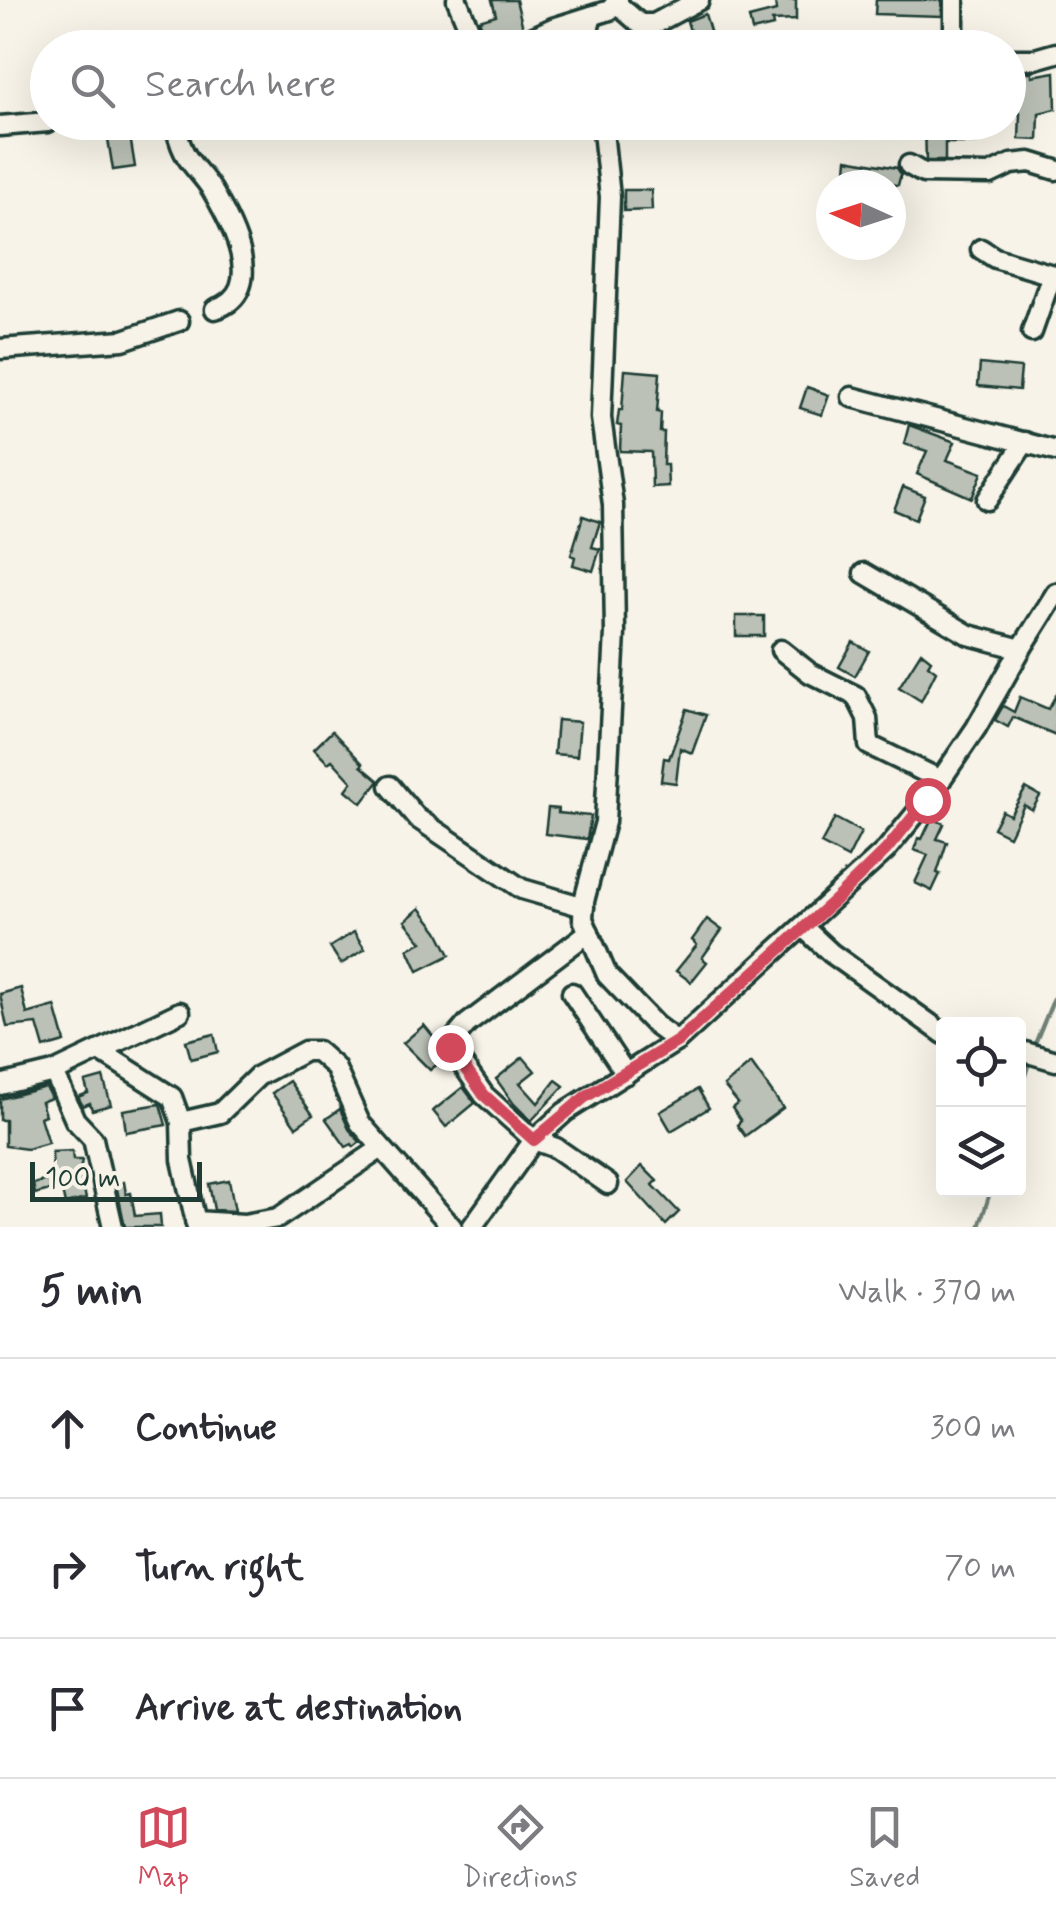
<!DOCTYPE html>
<meta charset="utf-8">
<style>
:root{--surface:#fff;--page:#f2f2f3;--text:#2b2b33;--muted:#7c7c81;--line:#e1e1e2;--accent:#d1495b}
body{margin:0;font-family:Mynerve,sans-serif;background:var(--page);color:var(--text)}
.controls{position:absolute;right:30px;bottom:30px;display:grid;overflow:hidden;border-radius:10px;box-shadow:0 10px 40px #0002}
.controls button{width:90px;height:90px;display:grid;place-items:center;padding:0;border:0;border-bottom:2px solid var(--line);background:var(--surface);color:var(--text);font:50px sans-serif}
.compass{position:absolute;left:816px;top:170px;width:90px;height:90px;border-radius:50%;background:var(--surface);box-shadow:0 10px 40px #0002;rotate:273deg}
.scale{position:absolute;left:30px;bottom:25px;width:172px;box-sizing:border-box;padding-left:10px;border:5px solid #1f3d34;border-top:0;font-size:28px;line-height:35px;white-space:nowrap;color:#1f3d34;-webkit-text-stroke:8px #f7f3e8;paint-order:stroke}
.stop{position:absolute;width:30px;height:30px;margin:-22px;border:8px solid #d1495b;border-radius:50%;background:#fff}
.stop.end{background:#d1495b;border-color:#fff;box-shadow:0 2px 10px #0008}
.list{margin:0;padding:0;list-style:none}
h2{display:flex;justify-content:space-between;align-items:center;height:130px;margin:0;padding:0 40px;font-size:42px}
h2 small{font-size:32px;font-weight:400;color:var(--muted)}
.list li{display:grid;grid-template-columns:65px 1fr auto;gap:30px;align-items:center;box-sizing:border-box;height:140px;padding:0 40px;border-top:2px solid var(--line)}
.list b{display:block;font-size:38px;white-space:nowrap}
.list em{font-size:32px;font-style:normal;color:var(--muted)}
.icon{flex:none;width:55px;height:55px;fill:none;stroke:currentColor;stroke-width:2;stroke-linecap:round;stroke-linejoin:round}
.map{position:relative;flex:none;width:1056px;height:1227px;overflow:hidden}
.search{position:absolute;background:var(--surface);box-shadow:0 10px 40px #0002;left:30px;right:30px;top:30px;height:110px;display:flex;align-items:center;gap:25px;box-sizing:border-box;padding:0 35px;border-radius:55px;color:var(--muted);font-size:38px}
.sheet{height:550px;background:var(--surface)}
nav{display:flex;justify-content:space-around;align-items:center;box-sizing:border-box;height:140px;border-top:2px solid var(--line);background:var(--surface);font-size:28px;color:var(--muted)}
nav a{display:grid;justify-items:center;gap:5px}
nav .on{color:var(--accent)}
.map>svg:first-child{display:block}
</style>
<div class="map">
<svg width="1056" height="1227" viewBox="0 0 1056 1227">
<rect width="100%" height="100%" fill="#f7f3e8"/>
<filter id="ink" filterUnits="userSpaceOnUse"><feTurbulence type="fractalNoise" baseFrequency=".01" numOctaves="2"/><feDisplacementMap in="SourceGraphic" scale="20" xChannelSelector="R" yChannelSelector="G"/><feConvolveMatrix kernelMatrix="1 2 1 2 8 2 1 2 1" color-interpolation-filters="sRGB"/></filter>
<g filter="url(#ink)">
<g fill="none" stroke-linecap="round" stroke-linejoin="round">
<!-- stream -->
<g stroke="#6f8077" stroke-width="4">
<polyline points="1034,1046 1056,993"/>
<polyline points="1018,1099 1030,1060"/>
<polyline points="979,1227 991,1190"/>
</g>
</g>
<!-- building -->
<g fill="#bbc1b6" stroke="#1f3d34" stroke-width="2.5">
<polygon points="492,0 516,0 523,28 489,44 479,20 496,15"/>
<polygon points="775,0 796,0 796,20 772,21 773,26 752,31 749,18 776,11"/>
<polygon points="876,0 942,0 942,16 875,14"/>
<polygon points="705,14 715,48 695,48 687,21"/>
<polygon points="1023,72 1032,72 1032,76 1055,72 1056,109 1039,113 1038,140 1019,139 1020,113 1016,114 1011,76 1023,74"/>
<polygon points="925,125 977,127 976,143 945,143 945,161 926,161"/>
<polygon points="130,136 135,167 113,170 108,139"/>
<polygon points="847,159 897,168 901,174 898,185 845,182"/>
<polygon points="624,190 651,190 652,210 624,211"/>
<polygon points="980,364 1021,368 1019,390 978,386"/>
<polygon points="625,370 660,373 657,412 661,413 660,432 664,432 663,465 667,465 668,486 652,487 651,452 620,451 621,426 617,425 619,410 622,410"/>
<polygon points="807,387 829,395 822,415 800,408"/>
<polygon points="909,425 955,442 947,460 982,473 972,498 917,474 927,451 904,444"/>
<polygon points="903,487 925,496 916,519 894,510"/>
<polygon points="583,516 600,522 592,547 600,549 593,571 573,565 575,557 571,555"/>
<rect x="736" y="616" width="28" height="20"/>
<polygon points="853,642 869,651 855,676 839,667"/>
<polygon points="921,652 931,660 928,665 936,671 921,701 899,687"/>
<polygon points="1056,695 1056,735 1013,717 1008,727 995,720 1003,706 1014,712 1020,697 1048,709"/>
<polygon points="687,709 706,715 692,753 680,748 676,783 661,781 664,758 669,759"/>
<polygon points="557,720 580,722 577,756 554,754"/>
<polygon points="332,731 363,764 361,766 379,781 362,803 346,790 352,782 332,760 328,763 314,749"/>
<polygon points="1026,788 1040,796 1032,810 1024,805 1009,836 993,828 1002,811 1010,815"/>
<polygon points="548,808 558,809 558,813 591,816 587,839 545,834"/>
<polygon points="835,818 861,832 848,858 821,844"/>
<polygon points="932,818 944,824 937,839 947,842 937,873 940,874 932,891 915,883 928,855 914,850 918,838 922,839"/>
<polygon points="420,908 438,931 450,955 418,971 408,949 422,942 405,921"/>
<polygon points="707,919 722,930 702,958 707,962 691,982 676,971 697,945 692,940"/>
<polygon points="354,932 365,949 341,964 330,947"/>
<polygon points="21,988 27,1014 55,1006 65,1042 44,1048 37,1024 7,1027 0,994"/>
<polygon points="424,1025 437,1041 437,1048 444,1059 430,1070 403,1043"/>
<polygon points="214,1034 218,1052 191,1059 186,1041"/>
<polygon points="523,1057 535,1071 520,1083 538,1103 556,1080 564,1086 531,1121 514,1104 496,1079"/>
<polygon points="751,1063 783,1108 745,1136 737,1125 741,1121 732,1108 738,1103 724,1086"/>
<polygon points="103,1077 111,1105 92,1110 90,1103 83,1106 78,1097 88,1093 85,1082"/>
<polygon points="289,1081 313,1115 296,1127 272,1093"/>
<polygon points="46,1087 51,1098 41,1102 45,1115 40,1117 48,1143 27,1149 5,1146 5,1120 0,1120 0,1099"/>
<polygon points="463,1087 475,1103 446,1127 433,1111"/>
<polygon points="698,1089 709,1108 671,1131 660,1112"/>
<polygon points="160,1104 166,1125 126,1132 123,1110"/>
<polygon points="340,1109 349,1129 360,1142 354,1147 352,1144 346,1147 326,1119"/>
<polygon points="72,1151 73,1160 82,1160 80,1170 86,1199 65,1204 61,1187 35,1194 33,1184 53,1178 52,1152"/>
<polygon points="642,1166 657,1181 653,1185 679,1212 666,1225 627,1182"/>
<polygon points="229,1180 235,1211 214,1210 209,1184"/>
<polygon points="124,1182 126,1194 131,1193 135,1216 160,1214 161,1227 125,1227 116,1184"/>
</g>
<g fill="none" stroke-linecap="round" stroke-linejoin="round">
<!-- minor casing -->
<g stroke="#1f3d34" stroke-width="25">
<g id="minor">
<polyline points="457,0 477,48"/>
<polyline points="954,0 954,45 957,48"/>
<polyline points="617,4 640,24 654,24 699,0"/>
<polyline points="510,48 553,28 610,10 618,0"/>
<polyline points="590,48 588,30 592,16"/>
<polyline points="1008,59 1035,59 1056,53"/>
<path d="M 175,122 C 177,134 179,142 184,152 C 191,166 204,176 212,190 C 231,222 269,291 215,309"/>
<polyline points="602,122 610,197 601,418 613,505 615,633 605,822 584,901 583,919 607,975 655,1025 677,1041"/>
<polyline points="0,126 48,122"/>
<polyline points="909,165 923,173 990,174 1011,164 1030,162 1056,170"/>
<polyline points="981,249 995,258 1056,276"/>
<polyline points="1032,332 1052,275"/>
<polyline points="0,349 123,340 179,321"/>
<polyline points="852,397 1056,451"/>
<polyline points="987,500 1025,442"/>
<polyline points="864,573 969,635 1021,649"/>
<polyline points="781,650 810,673 856,696 867,718 869,745 941,780"/>
<polyline points="390,786 417,818 522,889 584,907"/>
<polyline points="803,927 831,953 944,1034"/>
<polyline points="589,932 467,1024 449,1045 484,1095 534,1140 556,1148 608,1184"/>
<polyline points="572,993 626,1074"/>
<polyline points="1018,1050 1056,1061"/>
<polyline points="100,1051 172,1097 181,1122 182,1160 197,1227"/>
<polyline points="54,1072 75,1120 93,1139 113,1227"/>
<polyline points="0,1085 54,1072 180,1012"/>
<polyline points="181,1122 220,1113 258,1076 305,1051 317,1051 335,1067 360,1123 452,1227"/>
<polyline points="195,1221 244,1224 278,1218 380,1149"/>
<polyline points="472,1227 534,1140 565,1112 677,1041 886,850 927,800 976,728 1021,649 1056,593"/>
</g>
</g>
<!-- minor -->
<use href="#minor" stroke="#f7f3e8" stroke-width="18"/>
</g>
</g>
<g fill="none" stroke-linecap="round" stroke-linejoin="round" filter="url(#ink)">
<!-- route -->
<polyline stroke="#d1495b" stroke-width="12" points="450,1047 484,1095 534,1140 585,1097 678,1041 836,899 886,850 927,800"/>
</g>
</svg>
<div class="controls">
<button><svg class="icon" aria-label="locate" viewBox="0 0 24 24"><circle cx="12" cy="12" r="6"/><path d="M12 2v4M12 18v4M2 12h4M18 12h4"/></svg></button>
<button><svg class="icon" aria-label="layers" viewBox="0 0 24 24"><path d="M12 4l9 5-9 5-9-5zM3 14l9 5 9-5"/></svg></button>
</div>
<svg class="compass" viewBox="-18 -18 36 36"><path d="M0-13l5 13h-10z" fill="#e53935"/><path d="M0 13l5-13h-10z" fill="#7c7c81"/></svg>
<div class="scale">100 m</div>
<div class="stop" style="left:927px;top:800px"></div>
<div class="stop end" style="left:450px;top:1047px"></div>
<div class="search"><svg class="icon" aria-label="search" viewBox="0 0 24 24"><circle cx="10" cy="10" r="6"/><path d="M15 15l6 6"/></svg>Search here</div>
</div>
<section class="sheet">
<h2>5 min<small>Walk · 370 m</small></h2>
<ul class="list">
<li><svg class="icon" aria-label="ahead" viewBox="0 0 24 24"><path d="M12 20V5M6 11l6-6 6 6"/></svg><div><b>Continue</b></div><em>300 m</em></li>
<li><svg class="icon" aria-label="right" viewBox="0 0 24 24"><path d="M7 20v-9h11M14 6l5 5-5 5"/></svg><div><b>Turn right</b></div><em>70 m</em></li>
<li><svg class="icon" aria-label="arrive" viewBox="0 0 24 24"><path d="M6 21V4h12l-3 4 3 4H6"/></svg><div><b>Arrive at destination</b></div></li>
</ul>
</section>
<nav>
<a class="on"><svg class="icon" aria-label="map" viewBox="0 0 24 24"><path d="M3 6l6-2 6 2 6-2v14l-6 2-6-2-6 2zM9 4v14M15 6v14"/></svg>Map</a>
<a><svg class="icon" aria-label="directions" viewBox="0 0 24 24"><path d="M12 3l9 9-9 9-9-9zM9 14v-3h6M13 9l2 2-2 2"/></svg>Directions</a>
<a><svg class="icon" aria-label="saved" viewBox="0 0 24 24"><path d="M7 4h10v16l-5-4-5 4z"/></svg>Saved</a>
</nav>
